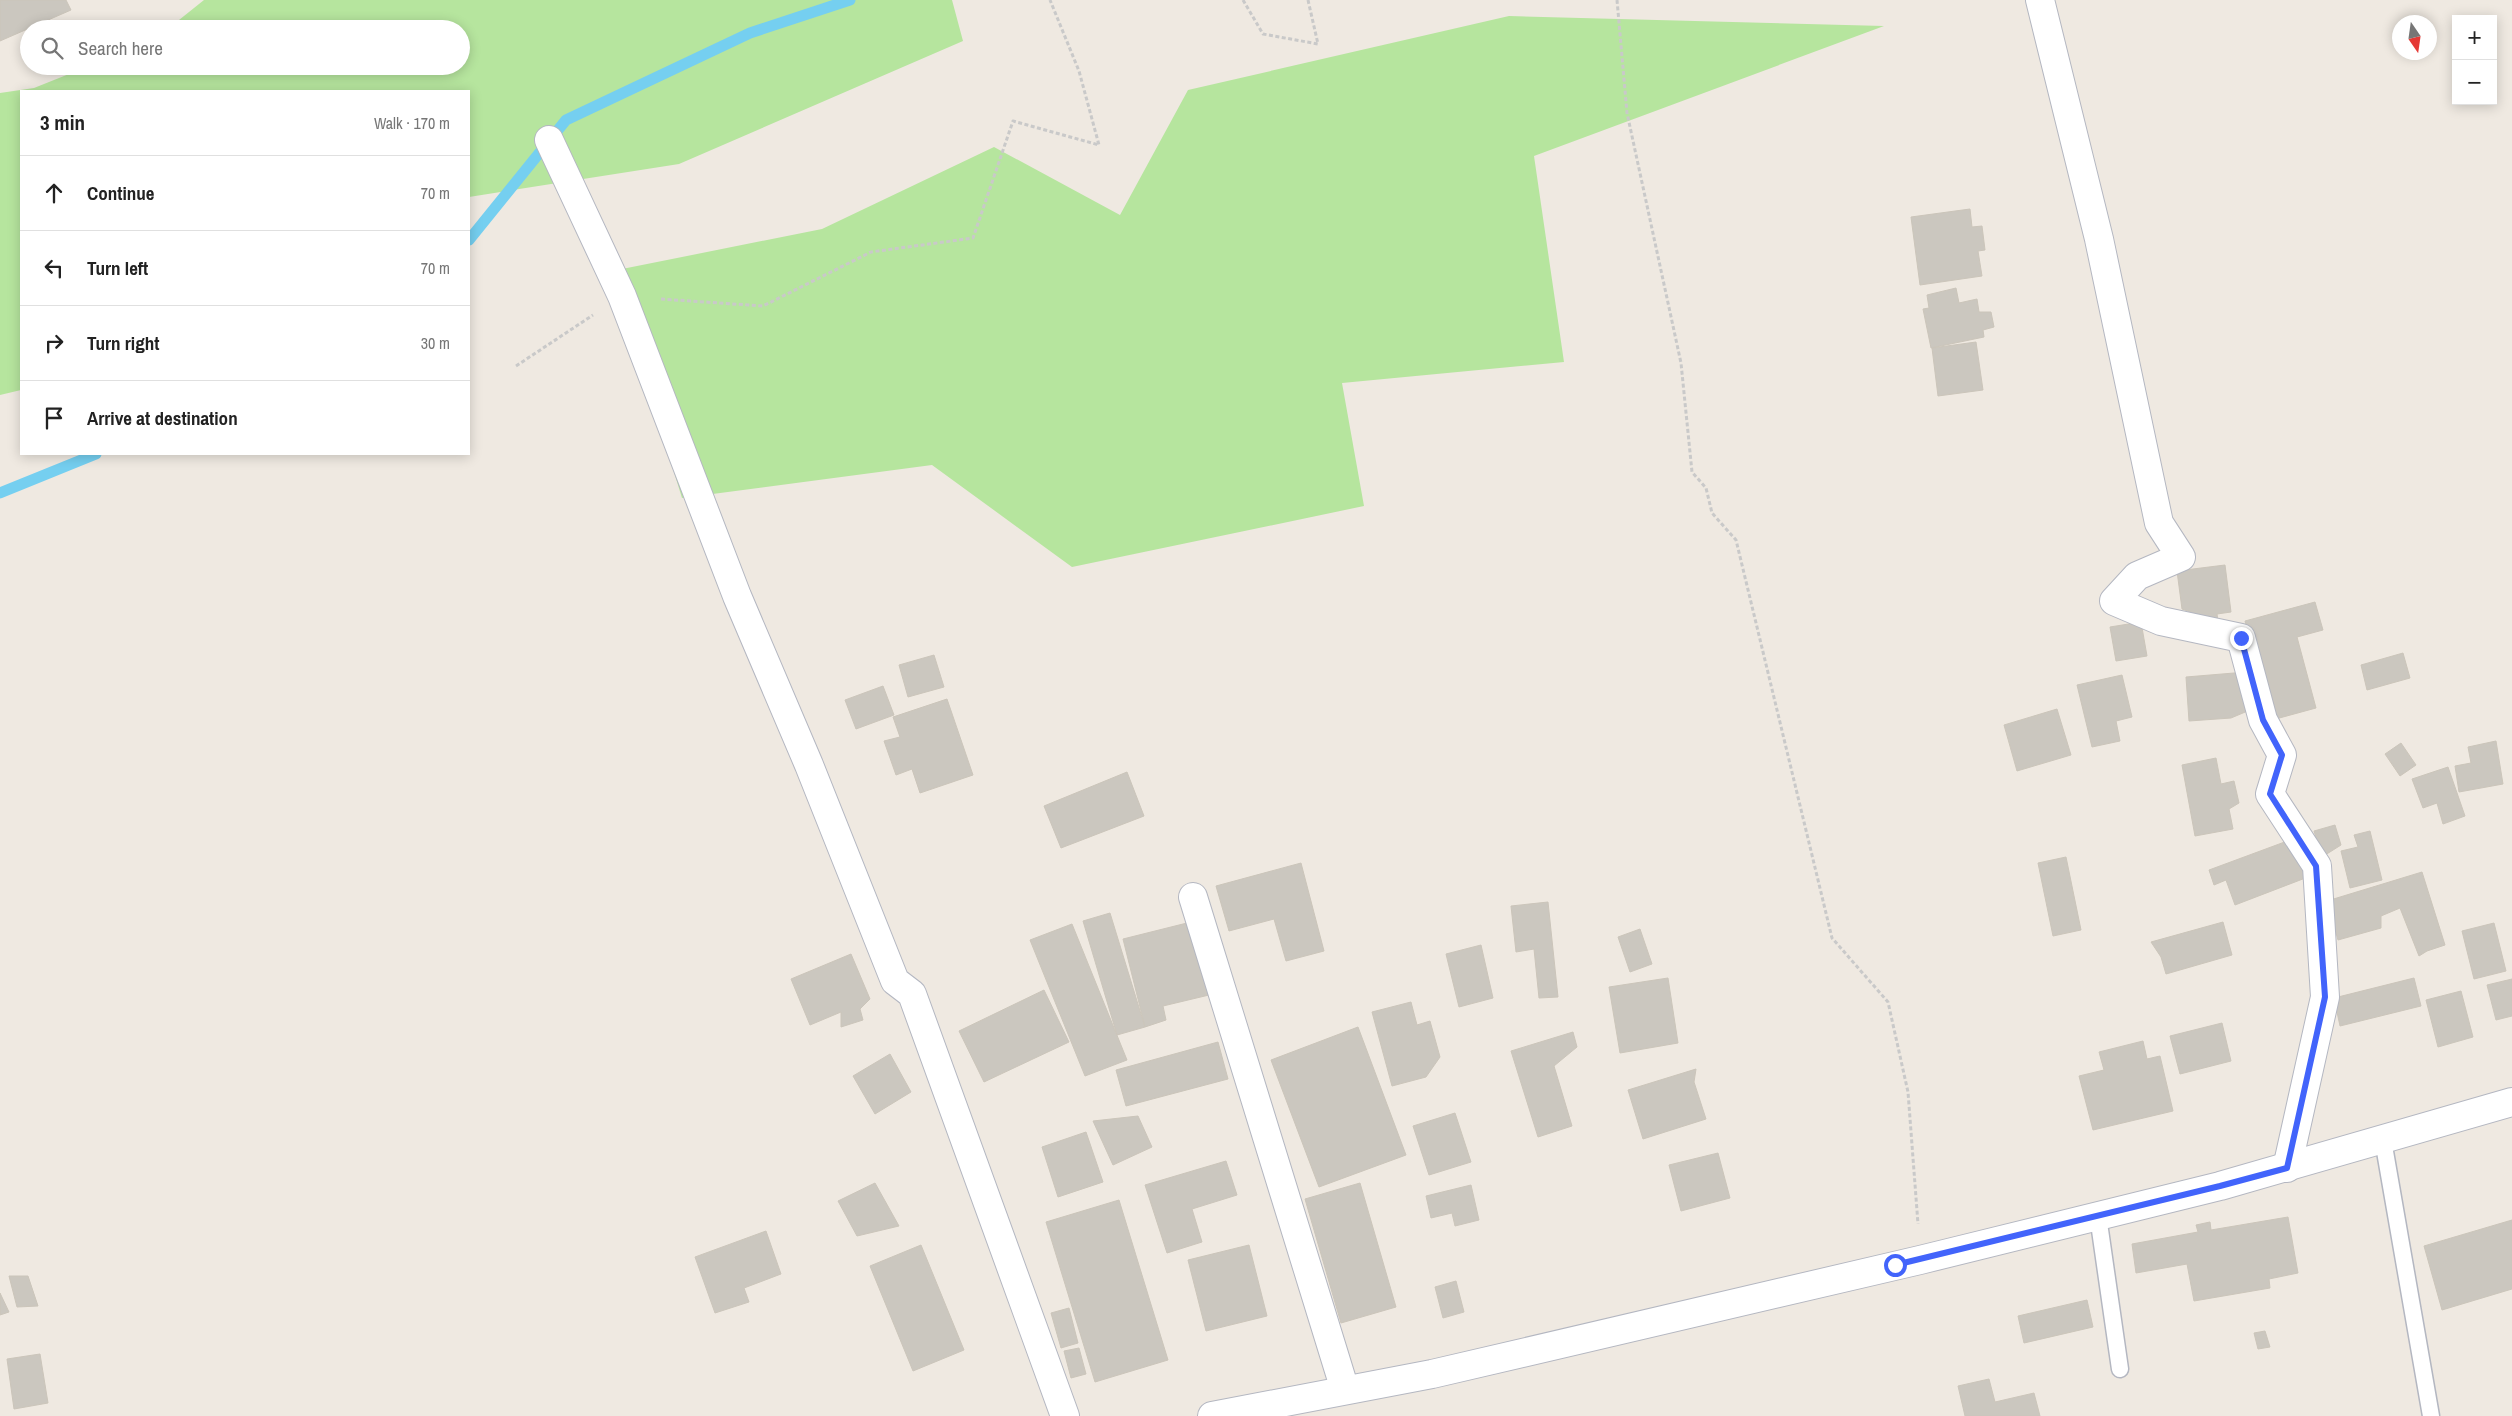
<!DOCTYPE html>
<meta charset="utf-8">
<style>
:root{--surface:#fff;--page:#f6f6f6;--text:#222;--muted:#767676;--line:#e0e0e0}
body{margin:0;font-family:"Archivo Narrow",sans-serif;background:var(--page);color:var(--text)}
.controls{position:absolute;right:15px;top:15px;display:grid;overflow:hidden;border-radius:0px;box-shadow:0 2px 12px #0003}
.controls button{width:45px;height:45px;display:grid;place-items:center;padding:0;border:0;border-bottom:1px solid var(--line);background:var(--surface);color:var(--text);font:25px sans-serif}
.compass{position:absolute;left:2392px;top:15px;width:45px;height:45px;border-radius:50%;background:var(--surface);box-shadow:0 2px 12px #0003;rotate:167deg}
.stop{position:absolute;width:15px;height:15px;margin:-11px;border:4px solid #4264fb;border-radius:50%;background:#fff}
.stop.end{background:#4264fb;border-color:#fff;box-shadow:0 1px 5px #0008}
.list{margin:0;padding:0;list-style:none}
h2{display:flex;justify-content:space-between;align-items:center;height:65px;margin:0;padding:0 20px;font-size:21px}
h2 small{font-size:16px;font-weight:400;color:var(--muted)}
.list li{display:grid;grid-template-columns:32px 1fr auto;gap:15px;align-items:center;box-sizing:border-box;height:75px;padding:0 20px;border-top:1px solid var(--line)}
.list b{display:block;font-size:19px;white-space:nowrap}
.list em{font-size:16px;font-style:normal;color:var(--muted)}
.icon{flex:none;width:28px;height:28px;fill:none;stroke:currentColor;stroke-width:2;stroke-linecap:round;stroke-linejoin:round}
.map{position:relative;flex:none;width:2512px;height:1416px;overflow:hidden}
.search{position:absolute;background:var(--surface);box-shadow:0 2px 12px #0003;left:20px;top:20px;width:450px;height:55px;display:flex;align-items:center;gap:12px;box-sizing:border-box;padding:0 18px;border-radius:28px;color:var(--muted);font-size:19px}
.panel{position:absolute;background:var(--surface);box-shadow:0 2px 12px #0003;left:20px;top:90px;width:450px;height:365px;border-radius:0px}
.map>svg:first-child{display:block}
</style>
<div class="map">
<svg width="2512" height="1416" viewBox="0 0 2512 1416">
<rect width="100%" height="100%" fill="#efe9e1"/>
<!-- green -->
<g fill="#b6e59e">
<polygon points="204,0 952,0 963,41 679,164 469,197 469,91 21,91 21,390 0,395 0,93 34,88 89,66 461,66 461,29 172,29 174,24"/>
<polygon points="1509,16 1884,26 1534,156 1564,362 1342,383 1364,506 1072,567 932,465 682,498 612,271 822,229 994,147 1120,215 1188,90"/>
</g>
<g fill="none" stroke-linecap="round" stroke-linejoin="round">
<!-- stream -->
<g stroke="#75cff0" stroke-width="11">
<polyline points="469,240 566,120 750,33 850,0"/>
<polyline points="0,493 96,454"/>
</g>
</g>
<!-- building -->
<g fill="#cbc7bf" stroke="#cbc5ba">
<polygon points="0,0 66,0 71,10 0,41"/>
<polygon points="1970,209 1972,227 1982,226 1985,250 1978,251 1982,276 1920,285 1911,217"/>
<polygon points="1956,288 1959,303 1977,299 1979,312 1991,312 1994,327 1983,330 1984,337 1931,348 1923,309 1929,308 1927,295"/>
<polygon points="1976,342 1983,390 1938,396 1932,348"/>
<polygon points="2225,565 2231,612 2217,614 2218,621 2200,624 2199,615 2182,609 2177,571"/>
<polygon points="2315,602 2323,630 2297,637 2316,708 2272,720 2245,621"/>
<polygon points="2141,622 2147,656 2116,661 2110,627"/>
<polygon points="2403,653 2410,678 2367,690 2361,665"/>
<polygon points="934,655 944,687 908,697 899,665"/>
<polygon points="2246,672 2250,710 2231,718 2189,721 2186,677"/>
<polygon points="2122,675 2132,717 2116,721 2120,741 2092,747 2077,685"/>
<polygon points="883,686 894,715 856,729 845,700"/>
<polygon points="947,699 973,775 920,793 912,769 896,775 884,741 900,737 893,717"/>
<polygon points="2057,709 2071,755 2017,771 2004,725"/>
<polygon points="2496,741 2503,784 2459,792 2455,766 2471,763 2468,747"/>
<polygon points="2401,743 2416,765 2400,776 2385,754"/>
<polygon points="2216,758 2221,784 2234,781 2239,803 2229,809 2233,829 2195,836 2182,765"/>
<polygon points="2448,767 2465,816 2443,824 2437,803 2423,808 2412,779"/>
<polygon points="1127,772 1144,816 1061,848 1044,806"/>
<polygon points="2335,825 2341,845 2322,857 2314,831"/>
<polygon points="2370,831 2382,880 2350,888 2341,851 2358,847 2354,835"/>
<polygon points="2290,840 2308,877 2235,905 2226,880 2214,885 2209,870"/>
<polygon points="2066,857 2081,930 2053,936 2038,863"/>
<polygon points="1301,863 1324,951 1286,961 1274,919 1229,931 1216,886"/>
<polygon points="2422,872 2445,945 2427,951 2419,956 2400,908 2381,916 2381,928 2338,940 2327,901"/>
<polygon points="1548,902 1558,997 1539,998 1534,949 1516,952 1511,906"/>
<polygon points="1110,913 1145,1027 1117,1035 1083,921"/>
<polygon points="1191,922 1209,995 1163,1006 1166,1020 1145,1027 1123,939"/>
<polygon points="2223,922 2232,955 2166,974 2161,957 2151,942"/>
<polygon points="2494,923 2506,971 2474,979 2462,931"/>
<polygon points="1072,924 1127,1060 1085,1076 1030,940"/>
<polygon points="1640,929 1652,964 1630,972 1618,937"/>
<polygon points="1481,945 1493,998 1459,1007 1446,954"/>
<polygon points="851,954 870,999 860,1009 863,1020 841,1027 841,1012 810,1025 791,979"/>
<polygon points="1668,978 1678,1043 1620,1053 1609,987"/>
<polygon points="2414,978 2421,1006 2340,1026 2334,998"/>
<polygon points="2512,979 2512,1016 2496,1020 2487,985"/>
<polygon points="1044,990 1069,1042 984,1082 959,1031"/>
<polygon points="2461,991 2473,1037 2438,1047 2426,1000"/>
<polygon points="1411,1002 1417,1025 1430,1021 1440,1057 1426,1077 1392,1086 1372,1012"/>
<polygon points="2222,1023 2231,1061 2180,1074 2170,1036"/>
<polygon points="1358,1027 1406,1155 1319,1187 1271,1060"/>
<polygon points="1573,1032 1577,1047 1554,1066 1572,1126 1538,1137 1511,1051"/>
<polygon points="2143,1041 2147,1059 2160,1056 2173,1111 2093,1130 2079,1076 2104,1070 2099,1052"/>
<polygon points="1218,1042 1228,1079 1126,1106 1116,1070"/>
<polygon points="890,1054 911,1092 875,1114 853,1076"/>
<polygon points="1696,1069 1694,1082 1706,1119 1643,1139 1628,1090"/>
<polygon points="1455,1113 1471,1162 1429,1175 1413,1126"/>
<polygon points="1138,1116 1152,1147 1113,1165 1093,1121"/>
<polygon points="1086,1132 1103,1182 1058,1197 1042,1147"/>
<polygon points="1718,1153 1730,1198 1681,1211 1669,1165"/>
<polygon points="1226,1161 1237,1195 1192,1209 1202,1242 1167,1253 1145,1185"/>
<polygon points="875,1183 899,1226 857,1236 838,1201"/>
<polygon points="1360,1183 1396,1307 1341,1323 1305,1199"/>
<polygon points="1471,1185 1479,1220 1455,1226 1452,1213 1431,1218 1426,1196"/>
<polygon points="1119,1200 1168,1360 1095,1382 1046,1222"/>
<polygon points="2288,1217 2298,1273 2269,1279 2270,1288 2194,1301 2187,1264 2136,1273 2132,1244 2198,1232 2196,1225 2210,1222 2211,1230"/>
<polygon points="2512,1220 2512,1289 2442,1310 2424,1246"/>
<polygon points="766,1231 781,1274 744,1288 749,1302 715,1313 695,1257"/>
<polygon points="921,1245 964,1350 913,1371 870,1266"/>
<polygon points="1249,1245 1267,1316 1206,1331 1188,1260"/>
<polygon points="9,1276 28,1276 38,1306 17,1307"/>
<polygon points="1456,1281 1464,1312 1443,1318 1435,1287"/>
<polygon points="0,1293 9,1312 0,1315"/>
<polygon points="2087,1300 2093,1327 2024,1343 2018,1316"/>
<polygon points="1069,1308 1078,1343 1061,1348 1051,1313"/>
<polygon points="2265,1331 2270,1347 2258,1349 2254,1333"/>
<polygon points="1079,1348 1086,1374 1071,1378 1064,1351"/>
<polygon points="40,1354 48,1403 14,1409 7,1359"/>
<polygon points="1989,1379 1995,1402 2034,1393 2040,1416 1965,1416 1958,1386"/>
</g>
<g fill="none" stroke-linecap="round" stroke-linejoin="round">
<!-- service casing -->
<g stroke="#b4b7c1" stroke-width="19">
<g id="service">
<polyline points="2383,1140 2431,1416"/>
<polyline points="2098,1216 2120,1369"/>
</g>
</g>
<!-- minor casing -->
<g stroke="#b4b7c1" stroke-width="30">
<g id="minor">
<polyline points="2040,0 2099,239 2159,523 2181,557 2137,576 2114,601 2161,621 2241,638 2263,720 2282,755 2270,794 2317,866 2325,997 2287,1168"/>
<polyline points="549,140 622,296 737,596 809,765 895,981 912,994 1065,1416"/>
<polyline points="1193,897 1345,1390"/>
<polyline points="1212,1416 1432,1374 1920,1260 2220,1186 2512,1102"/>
</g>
</g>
<!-- path -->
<g stroke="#c9c9c9" stroke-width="3" stroke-dasharray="4 2.5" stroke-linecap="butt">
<polyline points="1243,0 1263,34 1318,44 1308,0"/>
<polyline points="1617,0 1627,113 1681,363 1692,472 1706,488 1712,513 1736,540 1832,938 1888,1002 1908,1092 1918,1224"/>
<polyline points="661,299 763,306 871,252 973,238 1013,121 1099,145 1079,71 1050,0"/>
<polyline points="516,366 593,315"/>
</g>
<!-- service -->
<use href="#service" stroke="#fff" stroke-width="16"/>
<!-- minor -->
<use href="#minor" stroke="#fff" stroke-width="28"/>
</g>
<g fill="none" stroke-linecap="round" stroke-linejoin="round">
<!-- route -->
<polyline stroke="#4264fb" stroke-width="6" points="1895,1265 2220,1186 2287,1168 2325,997 2316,866 2270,794 2282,755 2263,720 2241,638"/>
</g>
</svg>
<div class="controls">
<button>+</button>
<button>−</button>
</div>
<svg class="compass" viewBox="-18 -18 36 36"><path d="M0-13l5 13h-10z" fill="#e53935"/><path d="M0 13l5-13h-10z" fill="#767676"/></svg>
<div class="stop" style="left:1895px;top:1265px"></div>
<div class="stop end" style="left:2241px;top:638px"></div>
<div class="search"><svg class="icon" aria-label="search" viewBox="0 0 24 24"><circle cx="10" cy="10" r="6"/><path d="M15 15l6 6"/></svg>Search here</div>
<section class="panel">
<h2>3 min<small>Walk · 170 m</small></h2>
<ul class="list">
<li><svg class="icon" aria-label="ahead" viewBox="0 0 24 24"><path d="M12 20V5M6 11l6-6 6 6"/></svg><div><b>Continue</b></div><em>70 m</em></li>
<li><svg class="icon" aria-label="left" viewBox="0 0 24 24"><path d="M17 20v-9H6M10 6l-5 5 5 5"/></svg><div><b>Turn left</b></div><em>70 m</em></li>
<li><svg class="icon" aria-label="right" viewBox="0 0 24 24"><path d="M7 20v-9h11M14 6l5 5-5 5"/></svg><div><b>Turn right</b></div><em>30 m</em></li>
<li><svg class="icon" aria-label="arrive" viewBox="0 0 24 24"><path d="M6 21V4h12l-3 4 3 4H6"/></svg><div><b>Arrive at destination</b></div></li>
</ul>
</section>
</div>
